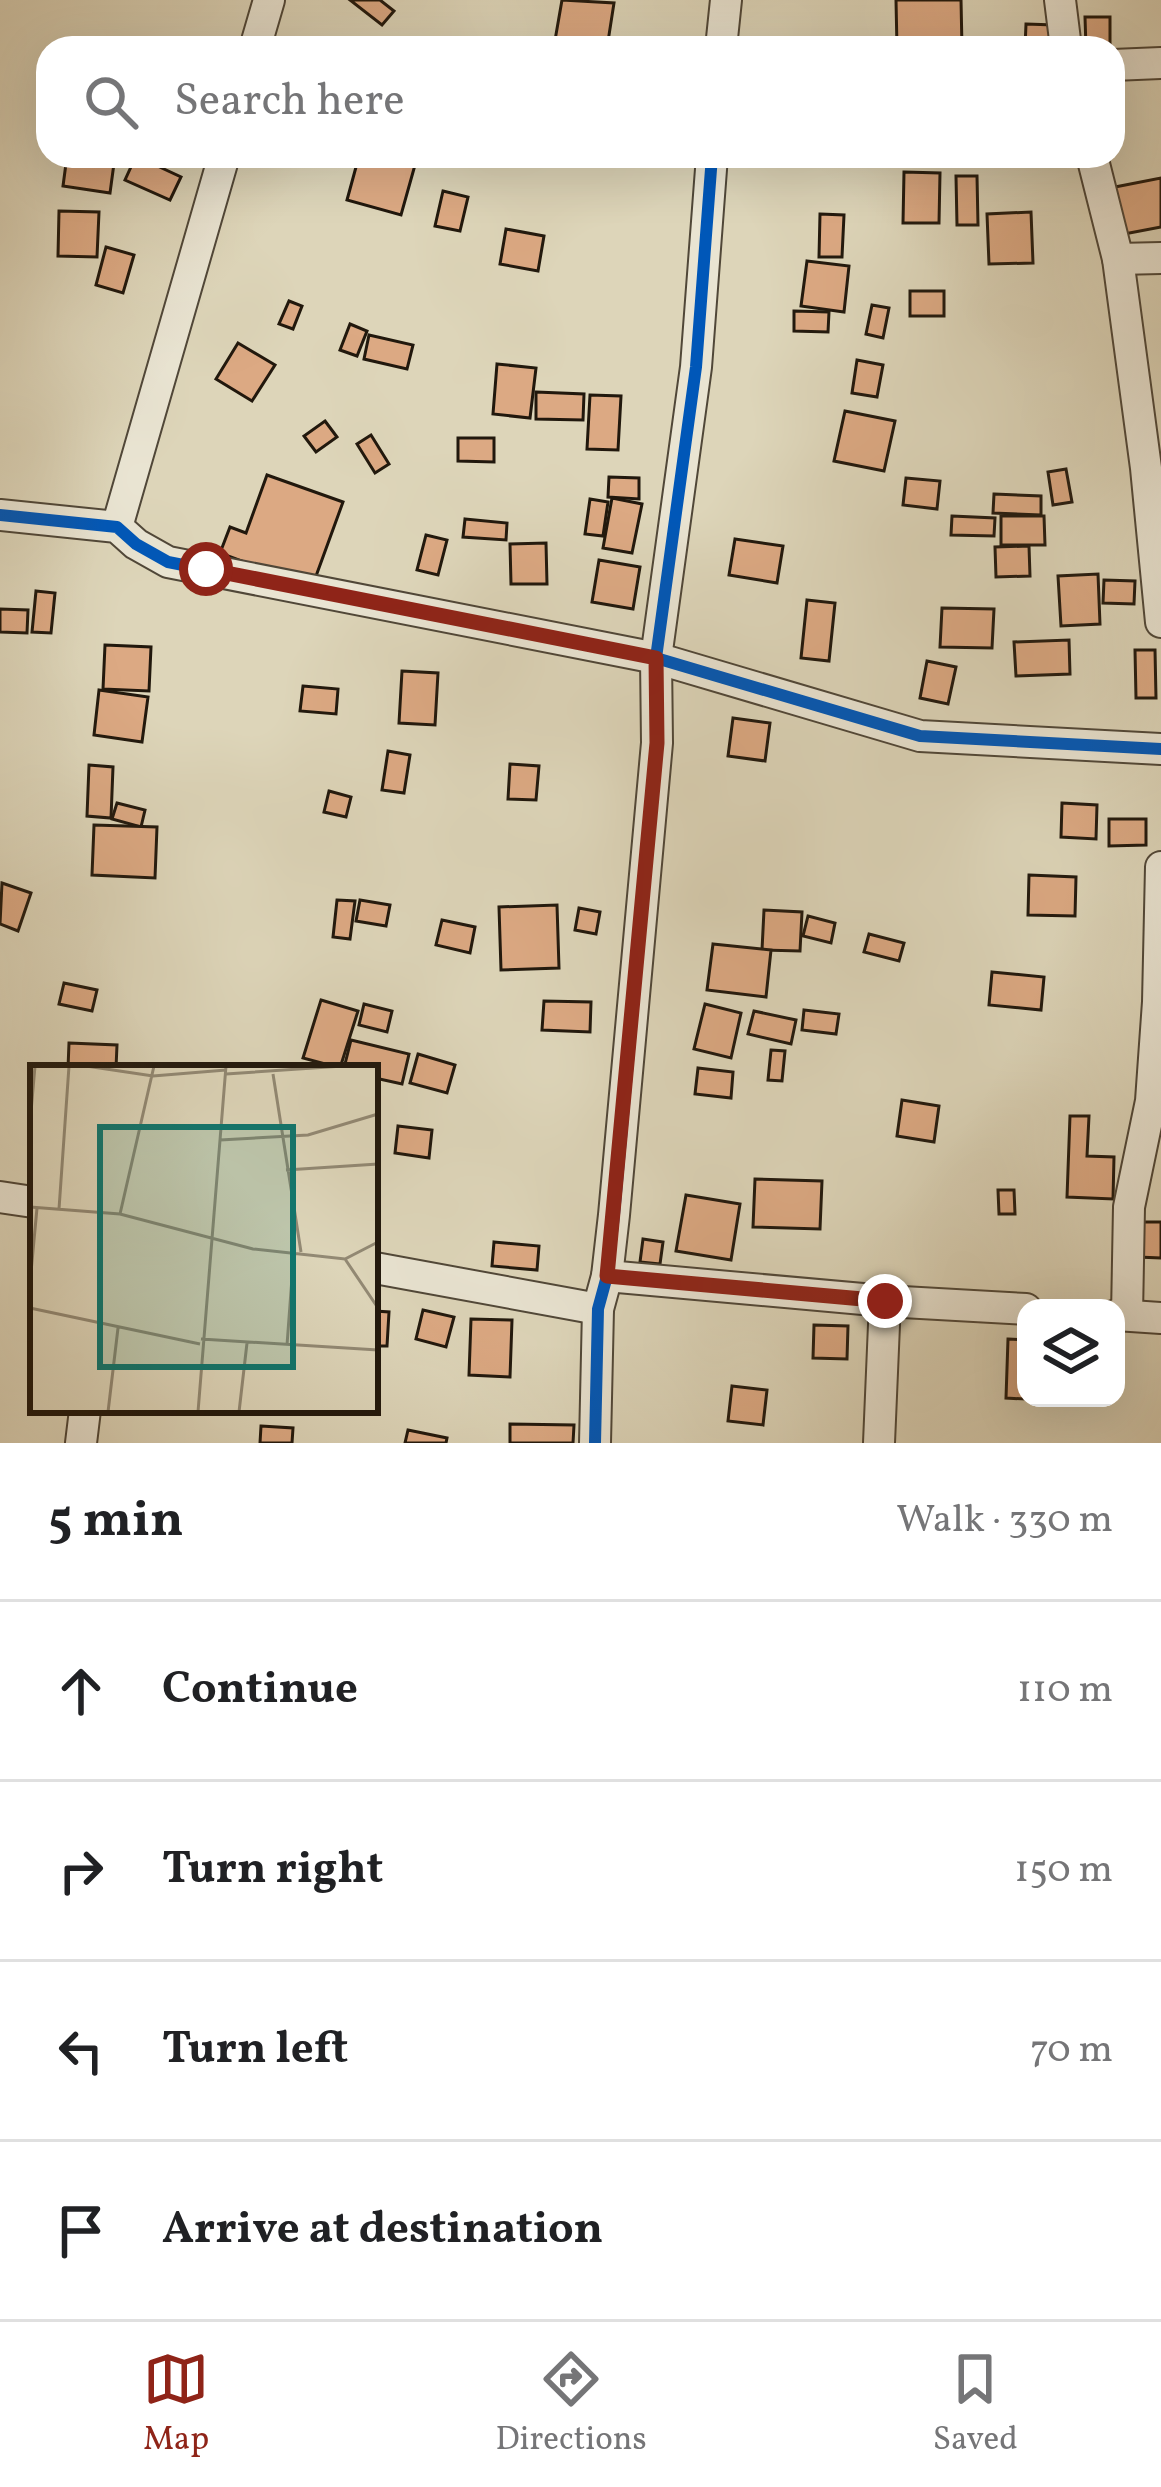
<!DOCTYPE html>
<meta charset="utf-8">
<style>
:root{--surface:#fff;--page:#f6f6f6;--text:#202124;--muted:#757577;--line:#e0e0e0;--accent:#8f2418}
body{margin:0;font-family:Vollkorn,serif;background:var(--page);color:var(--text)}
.controls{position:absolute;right:36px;bottom:36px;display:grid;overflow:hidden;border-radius:24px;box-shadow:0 12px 48px #0002}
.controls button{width:108px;height:108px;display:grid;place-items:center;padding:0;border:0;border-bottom:3px solid var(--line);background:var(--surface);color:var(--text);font:60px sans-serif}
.stop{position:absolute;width:36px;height:36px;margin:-27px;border:9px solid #8f2418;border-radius:50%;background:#fff}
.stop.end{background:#8f2418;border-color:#fff;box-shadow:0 3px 12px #0008}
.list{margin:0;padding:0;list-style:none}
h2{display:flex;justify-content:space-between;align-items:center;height:156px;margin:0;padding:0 48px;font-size:51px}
h2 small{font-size:39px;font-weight:400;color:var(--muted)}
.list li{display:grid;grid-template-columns:78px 1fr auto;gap:36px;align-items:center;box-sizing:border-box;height:180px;padding:0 48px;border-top:3px solid var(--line)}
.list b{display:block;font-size:45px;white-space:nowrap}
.list em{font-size:39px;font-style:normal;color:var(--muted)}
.icon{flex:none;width:66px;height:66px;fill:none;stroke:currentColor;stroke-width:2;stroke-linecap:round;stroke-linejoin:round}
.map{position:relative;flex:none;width:1161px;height:1443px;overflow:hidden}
.search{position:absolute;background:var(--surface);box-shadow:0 12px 48px #0002;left:36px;right:36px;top:36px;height:132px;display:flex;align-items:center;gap:30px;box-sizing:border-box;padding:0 42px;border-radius:36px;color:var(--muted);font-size:45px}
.sheet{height:876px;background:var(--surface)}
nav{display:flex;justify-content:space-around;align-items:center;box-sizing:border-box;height:168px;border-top:3px solid var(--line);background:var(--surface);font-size:33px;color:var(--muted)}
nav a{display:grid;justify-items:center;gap:6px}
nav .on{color:var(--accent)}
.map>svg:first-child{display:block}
</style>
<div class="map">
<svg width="1161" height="1443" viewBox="0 0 1161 1443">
<rect width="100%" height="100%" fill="#ddd5b9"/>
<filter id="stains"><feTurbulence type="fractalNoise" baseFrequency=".00167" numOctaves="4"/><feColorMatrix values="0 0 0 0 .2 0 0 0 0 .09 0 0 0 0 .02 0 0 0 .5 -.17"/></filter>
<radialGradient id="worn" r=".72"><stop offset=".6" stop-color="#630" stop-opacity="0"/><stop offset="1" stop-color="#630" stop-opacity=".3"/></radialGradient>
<!-- building -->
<g fill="#dca983" stroke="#21180d" stroke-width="3">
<polygon points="350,0 380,0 394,11 382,25"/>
<polygon points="562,0 614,3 607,48 554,46"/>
<polygon points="896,0 961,0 962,48 897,48"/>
<polygon points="1085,17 1110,17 1110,48 1086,48"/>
<polygon points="1026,24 1054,25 1054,48 1025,48"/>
<polygon points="67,156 115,156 110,193 63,186"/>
<polygon points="136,156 181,177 170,200 125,180"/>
<polygon points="359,156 383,156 415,165 401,215 347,200"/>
<polygon points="904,172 940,173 939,223 903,223"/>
<polygon points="956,176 977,176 978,225 957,225"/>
<polygon points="1161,178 1161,227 1119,235 1110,188"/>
<polygon points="443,191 468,197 460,231 435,226"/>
<polygon points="59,211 99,212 97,257 58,256"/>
<polygon points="1031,212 1033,263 989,264 987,214"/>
<polygon points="820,214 844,215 842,257 819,257"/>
<polygon points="506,229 544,236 538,271 500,264"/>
<polygon points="106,247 134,255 123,293 96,285"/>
<polygon points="807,261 849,266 844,312 801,306"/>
<rect x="910" y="291" width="34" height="25"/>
<polygon points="289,301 302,306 293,329 279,324"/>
<polygon points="872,305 889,308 883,338 866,334"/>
<polygon points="794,311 829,312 828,332 794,331"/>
<polygon points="350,324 367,331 357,356 340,350"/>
<polygon points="369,335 413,345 407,369 364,359"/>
<polygon points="238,343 275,365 252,401 216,379"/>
<polygon points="857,360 883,365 877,397 852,393"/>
<polygon points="497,364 536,368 530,418 493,414"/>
<polygon points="536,392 584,394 583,420 536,419"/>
<polygon points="590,395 621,396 618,450 587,449"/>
<polygon points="845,411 895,421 884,471 834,461"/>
<polygon points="325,421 337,437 316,452 304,436"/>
<polygon points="371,435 389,464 375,473 357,444"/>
<polygon points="458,438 494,438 494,462 458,461"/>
<polygon points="1066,469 1072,502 1053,505 1048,472"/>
<polygon points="267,475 343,502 312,587 220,553 230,527 246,533"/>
<polygon points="609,477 639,478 639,499 608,497"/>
<polygon points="906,478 940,481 937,509 903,505"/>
<polygon points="994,494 1041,496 1041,515 993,513"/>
<polygon points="612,498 642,504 632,553 603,548"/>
<polygon points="590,499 608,502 603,536 585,534"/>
<polygon points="952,516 995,518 994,536 951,535"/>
<polygon points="1001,516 1044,516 1045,545 1001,545"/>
<polygon points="465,519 507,523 506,540 463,537"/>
<polygon points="426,535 447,540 438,575 417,570"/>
<polygon points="735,539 783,546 777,583 729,575"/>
<polygon points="546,543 547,584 511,584 510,544"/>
<polygon points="1029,546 1030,576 996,577 995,547"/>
<polygon points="599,560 640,567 633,609 592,602"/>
<polygon points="1098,574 1100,624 1061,626 1058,576"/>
<polygon points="1104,580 1135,581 1134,604 1103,603"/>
<polygon points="36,591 55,593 51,633 32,632"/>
<polygon points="807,600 835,603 829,661 801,658"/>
<polygon points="942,608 994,609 992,648 940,647"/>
<polygon points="0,609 28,610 27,633 0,632"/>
<polygon points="1069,640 1070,674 1016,676 1014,642"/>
<polygon points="105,645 151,647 149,691 103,689"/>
<polygon points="1135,650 1155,650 1156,698 1136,698"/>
<polygon points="927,661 956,667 948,704 920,698"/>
<polygon points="402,671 438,673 435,725 399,723"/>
<polygon points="303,686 338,689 336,714 300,711"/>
<polygon points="99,690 148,697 142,742 94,735"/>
<polygon points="733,718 770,723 765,761 728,756"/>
<polygon points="388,751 410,755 404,793 382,790"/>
<polygon points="510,764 539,766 536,800 508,799"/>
<polygon points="89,765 113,767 111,818 87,816"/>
<polygon points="329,791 351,797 346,817 324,812"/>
<polygon points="117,803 145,810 141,827 112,819"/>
<polygon points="1062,803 1097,805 1096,839 1061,837"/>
<polygon points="1109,819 1146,819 1146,845 1109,846"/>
<polygon points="94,825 157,827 155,878 92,875"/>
<polygon points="1029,875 1076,877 1075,916 1028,915"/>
<polygon points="2,883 31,893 18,931 0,924"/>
<polygon points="337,900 355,901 350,939 333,937"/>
<polygon points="360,900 390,905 386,926 356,921"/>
<polygon points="557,905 559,968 501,970 499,907"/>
<polygon points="579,908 600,912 596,934 575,930"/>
<polygon points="764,910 802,912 800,951 762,950"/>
<polygon points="808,916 835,923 831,943 803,936"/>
<polygon points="442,920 475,927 470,953 436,945"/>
<polygon points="869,934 904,943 899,961 864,952"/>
<polygon points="713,944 771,950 766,997 707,990"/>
<polygon points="992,972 1044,977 1041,1010 989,1005"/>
<polygon points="64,983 97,990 92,1011 59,1004"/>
<polygon points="321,1000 358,1011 340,1068 303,1058"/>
<polygon points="544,1001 591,1002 590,1032 542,1030"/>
<polygon points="364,1004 392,1011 387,1032 359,1025"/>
<polygon points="705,1004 741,1013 731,1058 694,1049"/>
<polygon points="804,1010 839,1014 836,1034 802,1030"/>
<polygon points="754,1011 796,1020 791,1044 748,1034"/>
<polygon points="351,1040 409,1054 402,1084 375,1078 375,1068 344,1068"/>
<polygon points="69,1043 117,1045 116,1068 68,1068"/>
<polygon points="771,1050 785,1051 782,1081 768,1080"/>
<polygon points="418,1054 455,1065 447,1093 410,1083"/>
<polygon points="698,1068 733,1072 731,1098 695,1094"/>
<polygon points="902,1100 939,1106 934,1142 897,1136"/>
<polygon points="1070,1116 1089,1116 1087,1156 1114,1157 1113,1199 1067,1197"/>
<polygon points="398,1126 432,1130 429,1158 395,1153"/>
<polygon points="755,1179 822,1181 820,1229 753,1227"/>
<polygon points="998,1190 1014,1190 1015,1214 999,1214"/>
<polygon points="686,1195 740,1204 731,1260 676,1251"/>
<polygon points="1139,1222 1161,1222 1161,1258 1138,1257"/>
<polygon points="643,1239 663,1242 660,1264 640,1262"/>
<polygon points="494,1242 539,1246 537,1270 492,1266"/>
<polygon points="423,1310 454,1317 446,1347 416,1339"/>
<polygon points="375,1311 389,1312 387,1346 375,1346"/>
<polygon points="471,1319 512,1320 510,1377 469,1375"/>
<polygon points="814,1325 848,1326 847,1359 813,1358"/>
<polygon points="1008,1339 1026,1340 1025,1399 1006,1398"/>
<polygon points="732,1386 767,1390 763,1425 728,1421"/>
<polygon points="510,1424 574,1425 573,1443 510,1443"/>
<polygon points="261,1426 293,1428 292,1443 260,1443"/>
<polygon points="408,1430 447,1438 446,1443 405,1443"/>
</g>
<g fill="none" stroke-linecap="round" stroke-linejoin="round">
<!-- street casing -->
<g stroke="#504738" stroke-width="34">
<g id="street">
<polyline points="1060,0 1066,48"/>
<polyline points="255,48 269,0"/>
<polyline points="721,48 726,0"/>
<polyline points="1113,65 1161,63"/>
<polyline points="1092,156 1118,259 1146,468 1161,622"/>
<polyline points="1118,259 1161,258"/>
<polyline points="0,515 117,527 136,544 168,562 656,658 920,736 1161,749"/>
<polyline points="117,527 224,156"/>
<polyline points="0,1197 33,1202"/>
<polyline points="375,1268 598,1309"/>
<polyline points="607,1276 885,1301 1026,1309"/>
<polyline points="1116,1315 1161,1318"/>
<polyline points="1127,1315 1129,1207 1151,1101 1158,1002 1161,867"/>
<polyline points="81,1443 85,1410"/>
<polyline points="595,1443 598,1309 607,1276 614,1215 657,743 656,658 696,367 712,156"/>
<polyline points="879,1443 885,1301"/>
</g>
</g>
<!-- street -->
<use href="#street" stroke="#e9e4d2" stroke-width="30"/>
<!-- cycleway casing -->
<g stroke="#e9e4d2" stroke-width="20">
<g id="cycleway">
<polyline points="0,515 117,527 136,544 168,562 656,658 920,736 1161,749"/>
<polyline points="595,1443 598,1309 607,1276 614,1215 657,743 656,658 696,367 712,156"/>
</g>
</g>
<!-- cycleway -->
<use href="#cycleway" stroke="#0057b8" stroke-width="12"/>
</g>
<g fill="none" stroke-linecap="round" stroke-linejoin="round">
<!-- route -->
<polyline stroke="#8f2418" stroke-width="15" points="206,569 656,658 657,743 607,1276 885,1301"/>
</g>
<!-- overview -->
<g transform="translate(30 1065)">
<rect width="348" height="348" fill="#ddd5b9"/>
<path fill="none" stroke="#928974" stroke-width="3" d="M 56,1 L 123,11 L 196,5M 196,9 L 313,1M 243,9 L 271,187M 0,58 L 5,1M 190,75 L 278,70 L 348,49M 256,105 L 348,99M 0,142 L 90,149 L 223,184 L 315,194 L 348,177M 29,144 L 39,1M 90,149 L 124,1M 315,194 L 348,243M 0,218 L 7,143M 0,243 L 170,279M 171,274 L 348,285M 257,280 L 264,186M 78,347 L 88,263M 168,347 L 196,1M 209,347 L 217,278"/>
<path fill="#0f766e" fill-opacity="0.15" stroke="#0f766e" stroke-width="6" d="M 70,62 L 263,62 L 263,302 L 70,302 Z"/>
<rect width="348" height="348" fill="none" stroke="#21180d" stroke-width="6"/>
</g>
<rect width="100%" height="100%" filter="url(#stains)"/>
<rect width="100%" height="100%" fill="url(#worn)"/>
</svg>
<div class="controls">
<button><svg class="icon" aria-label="layers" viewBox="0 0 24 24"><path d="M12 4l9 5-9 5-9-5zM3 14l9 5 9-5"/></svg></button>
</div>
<div class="stop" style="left:206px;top:569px"></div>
<div class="stop end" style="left:885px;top:1301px"></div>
<div class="search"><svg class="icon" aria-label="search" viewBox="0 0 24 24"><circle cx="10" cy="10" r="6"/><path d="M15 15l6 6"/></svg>Search here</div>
</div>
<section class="sheet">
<h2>5 min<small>Walk · 330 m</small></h2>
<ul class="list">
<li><svg class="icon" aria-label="ahead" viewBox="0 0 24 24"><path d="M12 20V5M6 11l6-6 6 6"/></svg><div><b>Continue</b></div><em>110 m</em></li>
<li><svg class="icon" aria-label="right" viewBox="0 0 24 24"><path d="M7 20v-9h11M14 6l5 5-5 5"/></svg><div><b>Turn right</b></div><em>150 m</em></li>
<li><svg class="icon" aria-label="left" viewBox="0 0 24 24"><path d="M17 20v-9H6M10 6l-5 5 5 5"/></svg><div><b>Turn left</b></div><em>70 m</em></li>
<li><svg class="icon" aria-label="arrive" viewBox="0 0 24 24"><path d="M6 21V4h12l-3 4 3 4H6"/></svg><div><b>Arrive at destination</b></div></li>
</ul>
</section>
<nav>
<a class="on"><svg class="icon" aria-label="map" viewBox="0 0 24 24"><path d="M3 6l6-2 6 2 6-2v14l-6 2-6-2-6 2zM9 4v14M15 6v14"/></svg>Map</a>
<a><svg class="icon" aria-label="directions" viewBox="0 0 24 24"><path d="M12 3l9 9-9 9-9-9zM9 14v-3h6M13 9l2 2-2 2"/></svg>Directions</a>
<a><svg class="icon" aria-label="saved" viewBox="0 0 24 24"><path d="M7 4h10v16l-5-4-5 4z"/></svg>Saved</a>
</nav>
